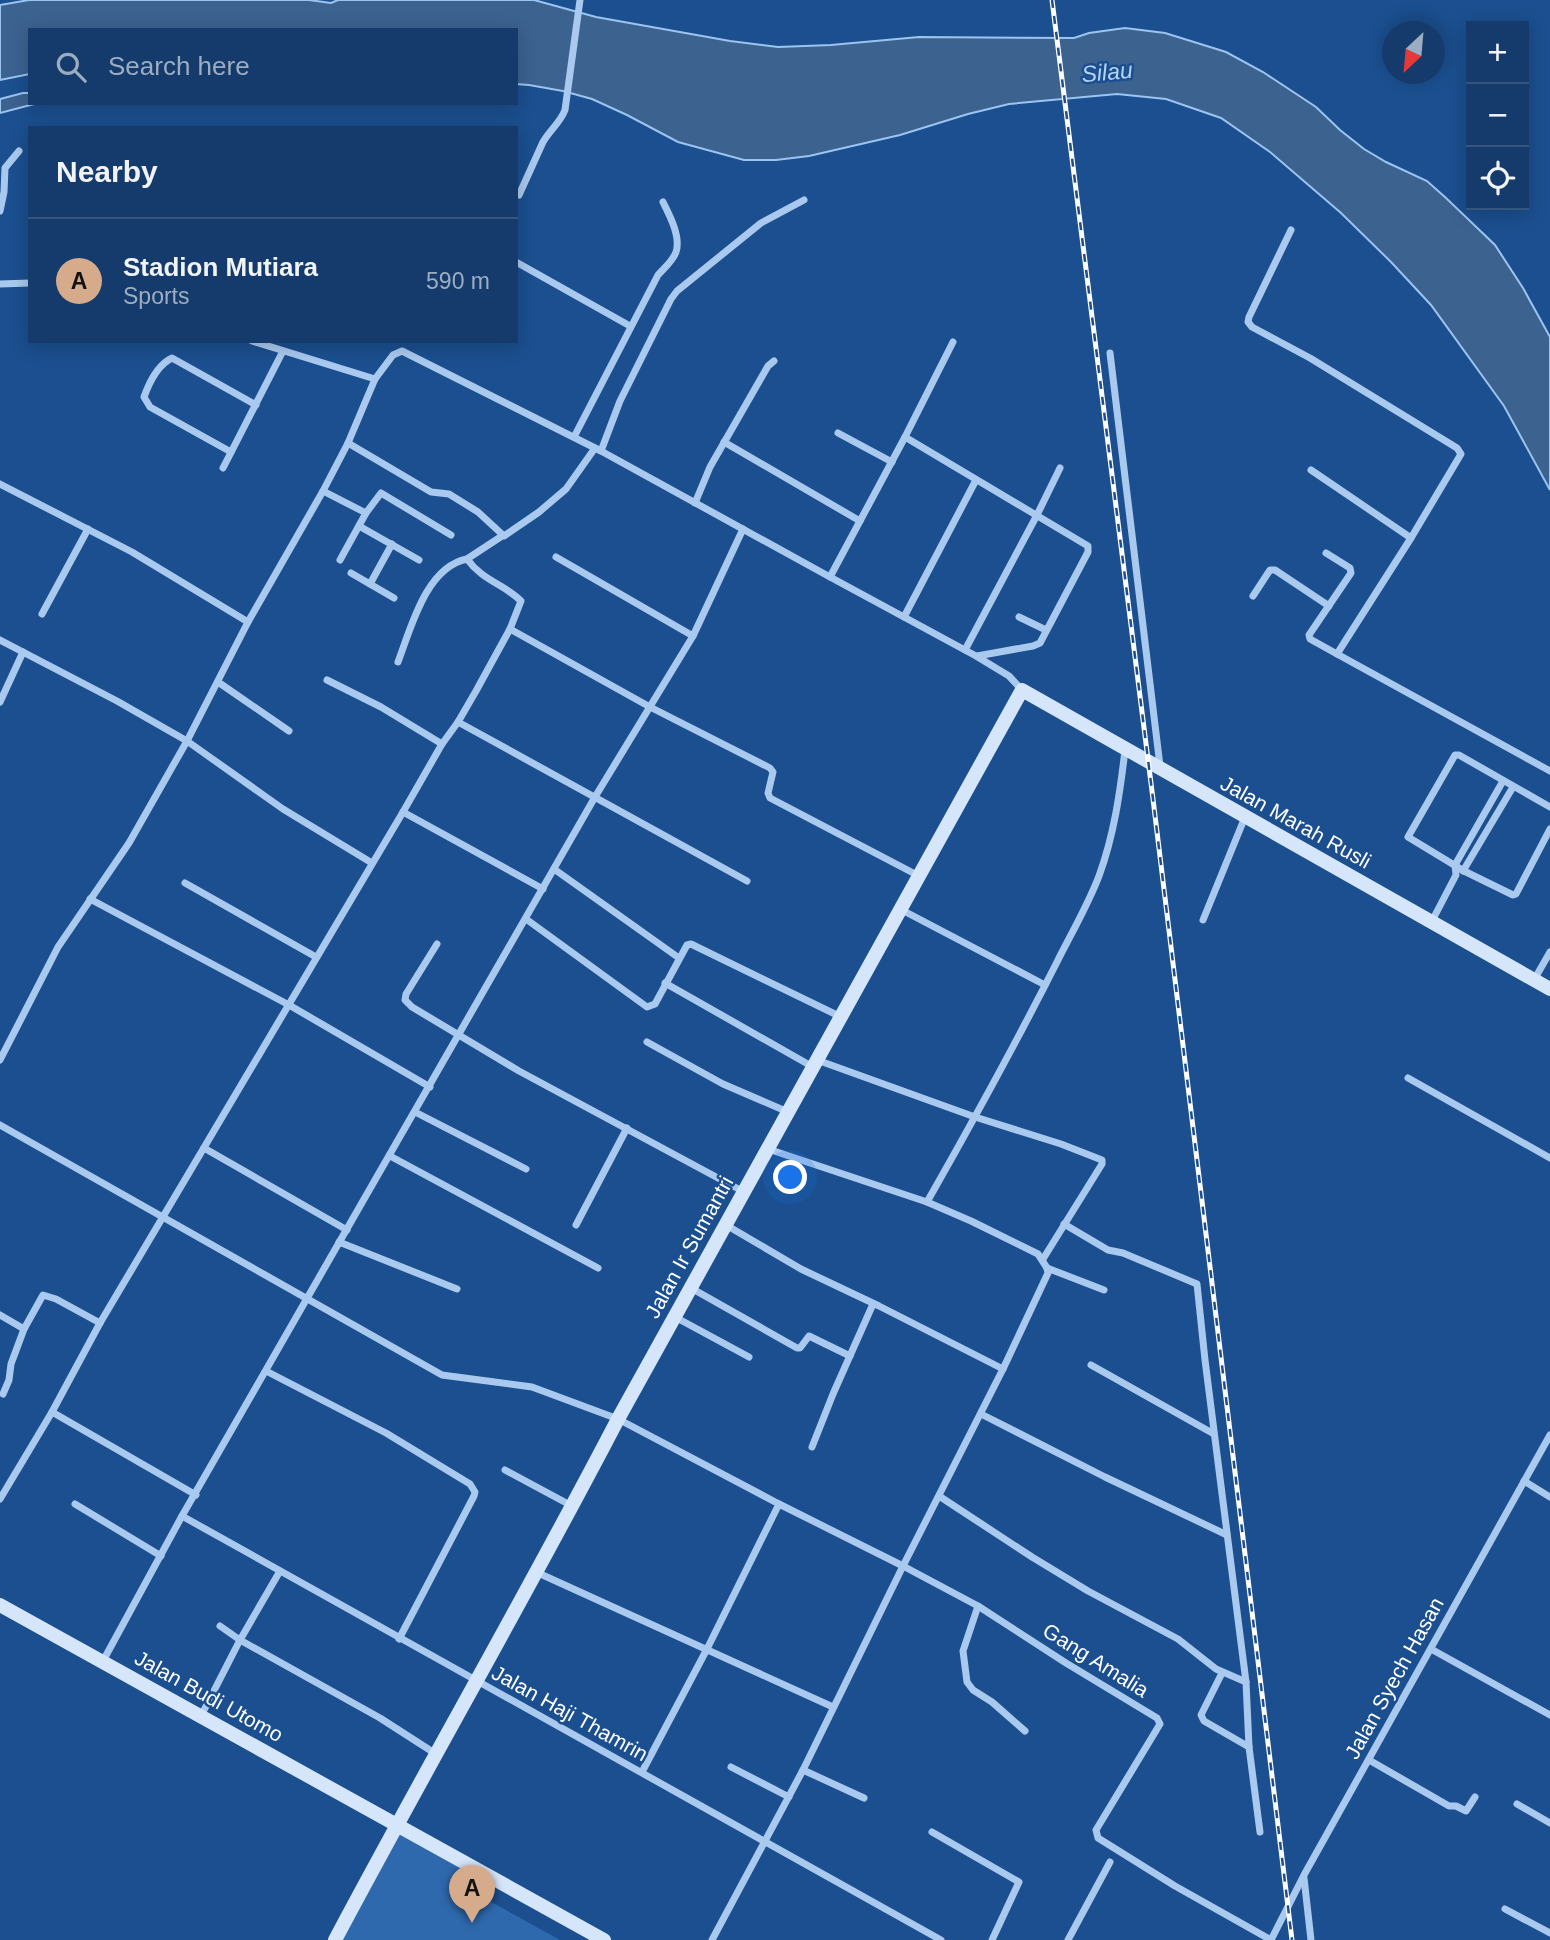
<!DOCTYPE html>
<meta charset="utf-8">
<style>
:root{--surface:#143b6b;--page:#1d4271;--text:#f1f3f6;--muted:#9dadc1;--line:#33557e;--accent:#d6ab8b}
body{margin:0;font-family:Helvetica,sans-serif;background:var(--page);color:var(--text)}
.controls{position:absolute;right:21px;top:21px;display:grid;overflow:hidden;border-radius:0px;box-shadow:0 4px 18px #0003}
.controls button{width:63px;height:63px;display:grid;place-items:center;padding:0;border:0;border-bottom:2px solid var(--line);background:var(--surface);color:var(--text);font:35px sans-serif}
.compass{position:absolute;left:1382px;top:21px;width:63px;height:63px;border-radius:50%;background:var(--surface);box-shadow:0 4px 18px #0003;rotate:206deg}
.you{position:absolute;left:791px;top:1178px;width:24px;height:24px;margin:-18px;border:5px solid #fff;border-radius:50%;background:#1a73e8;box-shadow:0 0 0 10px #1a73e833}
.badge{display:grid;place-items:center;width:46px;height:46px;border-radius:50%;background:var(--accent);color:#111;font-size:23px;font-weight:700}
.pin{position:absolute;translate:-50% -58px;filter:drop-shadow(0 2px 4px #0008)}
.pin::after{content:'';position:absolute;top:37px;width:24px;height:21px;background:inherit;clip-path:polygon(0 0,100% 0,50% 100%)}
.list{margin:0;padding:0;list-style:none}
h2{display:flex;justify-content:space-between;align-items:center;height:91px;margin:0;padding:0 28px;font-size:30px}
h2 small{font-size:23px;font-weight:400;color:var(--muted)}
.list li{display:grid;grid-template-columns:46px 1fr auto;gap:21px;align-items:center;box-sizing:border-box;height:126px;padding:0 28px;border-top:2px solid var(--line)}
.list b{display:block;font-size:26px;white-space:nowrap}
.list p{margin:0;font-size:23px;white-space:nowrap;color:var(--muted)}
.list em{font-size:23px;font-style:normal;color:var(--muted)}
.icon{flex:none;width:38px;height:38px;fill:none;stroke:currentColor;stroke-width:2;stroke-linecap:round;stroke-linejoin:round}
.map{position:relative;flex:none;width:1550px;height:1940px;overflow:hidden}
.search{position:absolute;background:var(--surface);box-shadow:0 4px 18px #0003;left:28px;top:28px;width:490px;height:77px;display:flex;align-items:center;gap:18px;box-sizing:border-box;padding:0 24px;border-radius:0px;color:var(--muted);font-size:26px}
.panel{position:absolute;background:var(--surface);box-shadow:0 4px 18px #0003;left:28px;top:126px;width:490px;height:217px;border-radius:0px}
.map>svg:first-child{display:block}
</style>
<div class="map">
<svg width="1550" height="1940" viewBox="0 0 1550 1940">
<rect width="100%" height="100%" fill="#1b4f8f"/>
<!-- green -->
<polygon fill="#2e69ad" points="401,1831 484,1878 477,1894 560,1940 341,1940"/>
<!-- water -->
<g fill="#3c6290" stroke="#9cc4f0" stroke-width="2">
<polygon points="29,0 309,0 331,3 338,0 534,0 596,17 730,41 778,47 831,45 919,37 1074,38 1089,33 1125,28 1165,33 1226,52 1263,72 1316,107 1340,130 1364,149 1386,162 1427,181 1446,198 1495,245 1523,288 1550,337 1550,490 1504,406 1431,305 1391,262 1341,213 1270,152 1221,118 1166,99 1117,94 1009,104 968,114 900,135 809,156 776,160 744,160 678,142 627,115 592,99 563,91 529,85 516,84 516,30 30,30 30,74 0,80 0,5"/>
<polygon points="23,93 30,93 30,103 38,103 0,113 0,99"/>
</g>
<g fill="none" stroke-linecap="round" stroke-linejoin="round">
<!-- street -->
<g stroke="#a9c9ee" stroke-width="7">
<path d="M 519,195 L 543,142 C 550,130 560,123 565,110 L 580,0"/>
<polyline points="0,211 4,192 5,168 19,151"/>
<polyline points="1291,230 1249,317 1248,322 1252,327 1310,358 1457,448 1461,454 1411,538 1337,654 1550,771"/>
<polyline points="516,262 630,326"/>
<polyline points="0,284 30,283"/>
<polyline points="252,341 375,379"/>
<polyline points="1110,353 1160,766"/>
<polyline points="838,433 892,462"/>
<path d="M 574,437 L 658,275 C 664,268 673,261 676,252 C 681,237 670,216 663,202"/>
<polyline points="905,437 1088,546 1088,552 1040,643 1033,646 977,656"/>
<polyline points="724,442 860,521"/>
<polyline points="348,443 431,492 449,494 478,512 504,536 539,512 566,489 595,448"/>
<polyline points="601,451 620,401 671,299 677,291 761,223 804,200"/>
<path d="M 231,452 L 150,407 L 144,397 C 149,383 157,365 172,358 L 256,405"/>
<polyline points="223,468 283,351"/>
<polyline points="1311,470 1411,538"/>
<polyline points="0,484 132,552 248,622"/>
<polyline points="323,491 366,513"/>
<polyline points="695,503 710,467 768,366 774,361"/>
<polyline points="359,526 419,560"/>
<polyline points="1326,553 1350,568 1351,573 1309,635 1310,639 1337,654"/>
<polyline points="556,557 693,636"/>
<polyline points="467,559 502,536"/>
<polyline points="340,560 366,513 381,493 451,535"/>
<polyline points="351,573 394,598"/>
<polyline points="830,577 905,437 953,342"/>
<polyline points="370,584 392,544"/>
<polyline points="1253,596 1270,570 1275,570 1329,606"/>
<polyline points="42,614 88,529"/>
<polyline points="904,617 976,480"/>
<polyline points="1019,617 1046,630"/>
<polyline points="0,640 117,701 187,741 283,809 372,863"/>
<polyline points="965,650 1037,515 1060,468"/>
<path d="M 398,662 C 411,628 426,567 467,559 C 483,581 504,584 521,601 L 510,629"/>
<polyline points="327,680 381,707 442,744"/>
<polyline points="218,682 289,731"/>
<polyline points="0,702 23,652"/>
<polyline points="458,722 747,881"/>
<polyline points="1550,807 1459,755 1455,755 1408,837 1464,871 1513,895 1516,894 1550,829"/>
<polyline points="403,812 543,889"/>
<polyline points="554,869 679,958"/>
<polyline points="1463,871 1513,787"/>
<polyline points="185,883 316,957"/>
<polyline points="90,899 289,1005 430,1087"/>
<polyline points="900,909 1045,985"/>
<polyline points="526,919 647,1007 655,1004 687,945 691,944 841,1017"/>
<polyline points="1203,920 1245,817"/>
<polyline points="1432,921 1456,875 1455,865 1503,781"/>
<polyline points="437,944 406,994 405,1000 412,1007 519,1071 744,1192"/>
<polyline points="1534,980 1550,952"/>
<polyline points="665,983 813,1067"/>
<polyline points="647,1042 723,1084 788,1112"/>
<polyline points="0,1060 58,947 129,843 187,741 248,622 323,491 348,443 375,379 393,355 402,351 601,451 830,577 976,656 1009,676 1022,690"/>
<polyline points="817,1060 975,1117 1061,1144 1102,1160 1102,1164 1043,1259"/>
<polyline points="1408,1078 1550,1158"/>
<polyline points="415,1112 526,1169"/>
<polyline points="0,1125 442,1375 532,1387 618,1419 779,1504 903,1566 978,1606 1066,1663 1157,1718 1160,1724 1096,1830 1098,1838 1175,1886 1271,1940"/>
<polyline points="204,1148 347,1230"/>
<polyline points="390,1156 598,1268"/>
<path d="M 927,1202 C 972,1123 1016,1043 1057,962 C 1071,934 1088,905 1099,876 C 1114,835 1120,793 1125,750"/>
<polyline points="1064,1224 1108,1250 1123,1253 1197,1284 1205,1360 1246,1682 1249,1747 1260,1832"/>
<polyline points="576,1225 627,1128"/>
<polyline points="726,1225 801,1269 879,1306 1003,1369"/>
<polyline points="339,1242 457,1289"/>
<polyline points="1047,1268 1104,1290"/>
<polyline points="691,1288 797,1348 800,1348 809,1336 850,1356"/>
<polyline points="0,1315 24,1329"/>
<polyline points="675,1317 749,1357"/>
<polyline points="1091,1365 1214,1434"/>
<polyline points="266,1371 386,1433 470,1484 475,1492 474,1496 399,1639"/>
<polyline points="3,1394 9,1380 11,1364 24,1329 43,1295 56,1299 100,1323"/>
<polyline points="52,1412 196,1495"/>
<polyline points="981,1414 1105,1477 1227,1535"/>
<polyline points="812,1447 833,1394 873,1304"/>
<polyline points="505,1470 572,1506"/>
<polyline points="1524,1481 1550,1497"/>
<polyline points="939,1496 1032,1557 1088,1591 1178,1639 1216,1669 1246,1682"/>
<polyline points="0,1499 52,1412 100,1323 403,812 442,744 458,722 476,691 510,629 650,707 770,768 773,772 768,793 770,798 919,876"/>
<polyline points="75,1504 161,1556"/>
<polyline points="182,1516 941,1940"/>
<polyline points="536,1572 833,1707"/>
<polyline points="978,1606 963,1651 967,1682 973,1690 992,1702 1025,1731"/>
<polyline points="220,1626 240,1640 380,1718 436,1754"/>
<polyline points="1431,1649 1550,1715"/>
<polyline points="103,1661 182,1516 595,797 693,636 743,529"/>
<polyline points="1222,1673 1201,1715 1204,1721 1249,1747"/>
<polyline points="201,1716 240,1640 280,1571"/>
<polyline points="1369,1760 1449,1806 1456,1806 1466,1811 1475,1797"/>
<polyline points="731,1767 789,1797"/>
<polyline points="803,1770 864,1798"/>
<polyline points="642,1772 707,1649 779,1504"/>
<polyline points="1517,1804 1550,1823"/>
<polyline points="932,1832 1019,1882 992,1940"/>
<polyline points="1304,1878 1311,1940"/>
<polyline points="1505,1909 1550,1933"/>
<polyline points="712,1940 803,1770 903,1566 1003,1369 1048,1273 1047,1268 1038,1254 971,1221 927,1202 768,1149"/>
<polyline points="1068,1940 1110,1862"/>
<polyline points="1271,1940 1304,1875 1550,1435"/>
</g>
<!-- secondary -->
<g stroke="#d6e6fa" stroke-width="14">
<polyline points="0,1605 604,1940"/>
<path d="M 335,1940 C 428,1765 527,1594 618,1419 L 1022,690 L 1550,989"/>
</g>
<!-- rail casing -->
<g stroke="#fff" stroke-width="5">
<polyline id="rail" points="1052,0 1153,799 1292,1940"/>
</g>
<!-- rail -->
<use href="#rail" stroke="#1b4f8f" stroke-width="2.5" stroke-dasharray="8" stroke-linecap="butt"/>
</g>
<g text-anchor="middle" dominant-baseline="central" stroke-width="5" stroke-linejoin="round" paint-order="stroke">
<!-- street labels -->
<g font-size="21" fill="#fff" stroke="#1b4f8f">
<text transform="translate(1296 822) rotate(29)">Jalan Marah Rusli</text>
<text transform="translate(689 1247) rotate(-61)">Jalan Ir Sumantri</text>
<text transform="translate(1096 1660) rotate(32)">Gang Amalia</text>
<text transform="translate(1394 1678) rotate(-61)">Jalan Syech Hasan</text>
<text transform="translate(209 1696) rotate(29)">Jalan Budi Utomo</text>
<text transform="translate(570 1713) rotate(29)">Jalan Haji Thamrin</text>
</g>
<!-- water labels -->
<g font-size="23" font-style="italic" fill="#b5d3f5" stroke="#1b4f8f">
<text transform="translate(1107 72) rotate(-5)">Silau</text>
</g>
</g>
</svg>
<div class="controls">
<button>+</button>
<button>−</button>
<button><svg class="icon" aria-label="locate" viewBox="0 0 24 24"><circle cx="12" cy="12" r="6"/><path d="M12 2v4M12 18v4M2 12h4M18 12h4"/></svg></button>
</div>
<svg class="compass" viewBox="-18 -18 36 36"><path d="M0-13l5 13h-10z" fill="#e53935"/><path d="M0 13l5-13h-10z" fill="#9dadc1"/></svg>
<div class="you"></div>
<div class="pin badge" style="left:472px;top:1923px">A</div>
<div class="search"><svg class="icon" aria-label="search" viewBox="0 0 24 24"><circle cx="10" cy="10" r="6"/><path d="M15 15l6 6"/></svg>Search here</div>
<section class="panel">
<h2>Nearby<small></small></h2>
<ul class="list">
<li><span class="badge">A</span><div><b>Stadion Mutiara</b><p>Sports</p></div><em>590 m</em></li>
</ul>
</section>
</div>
